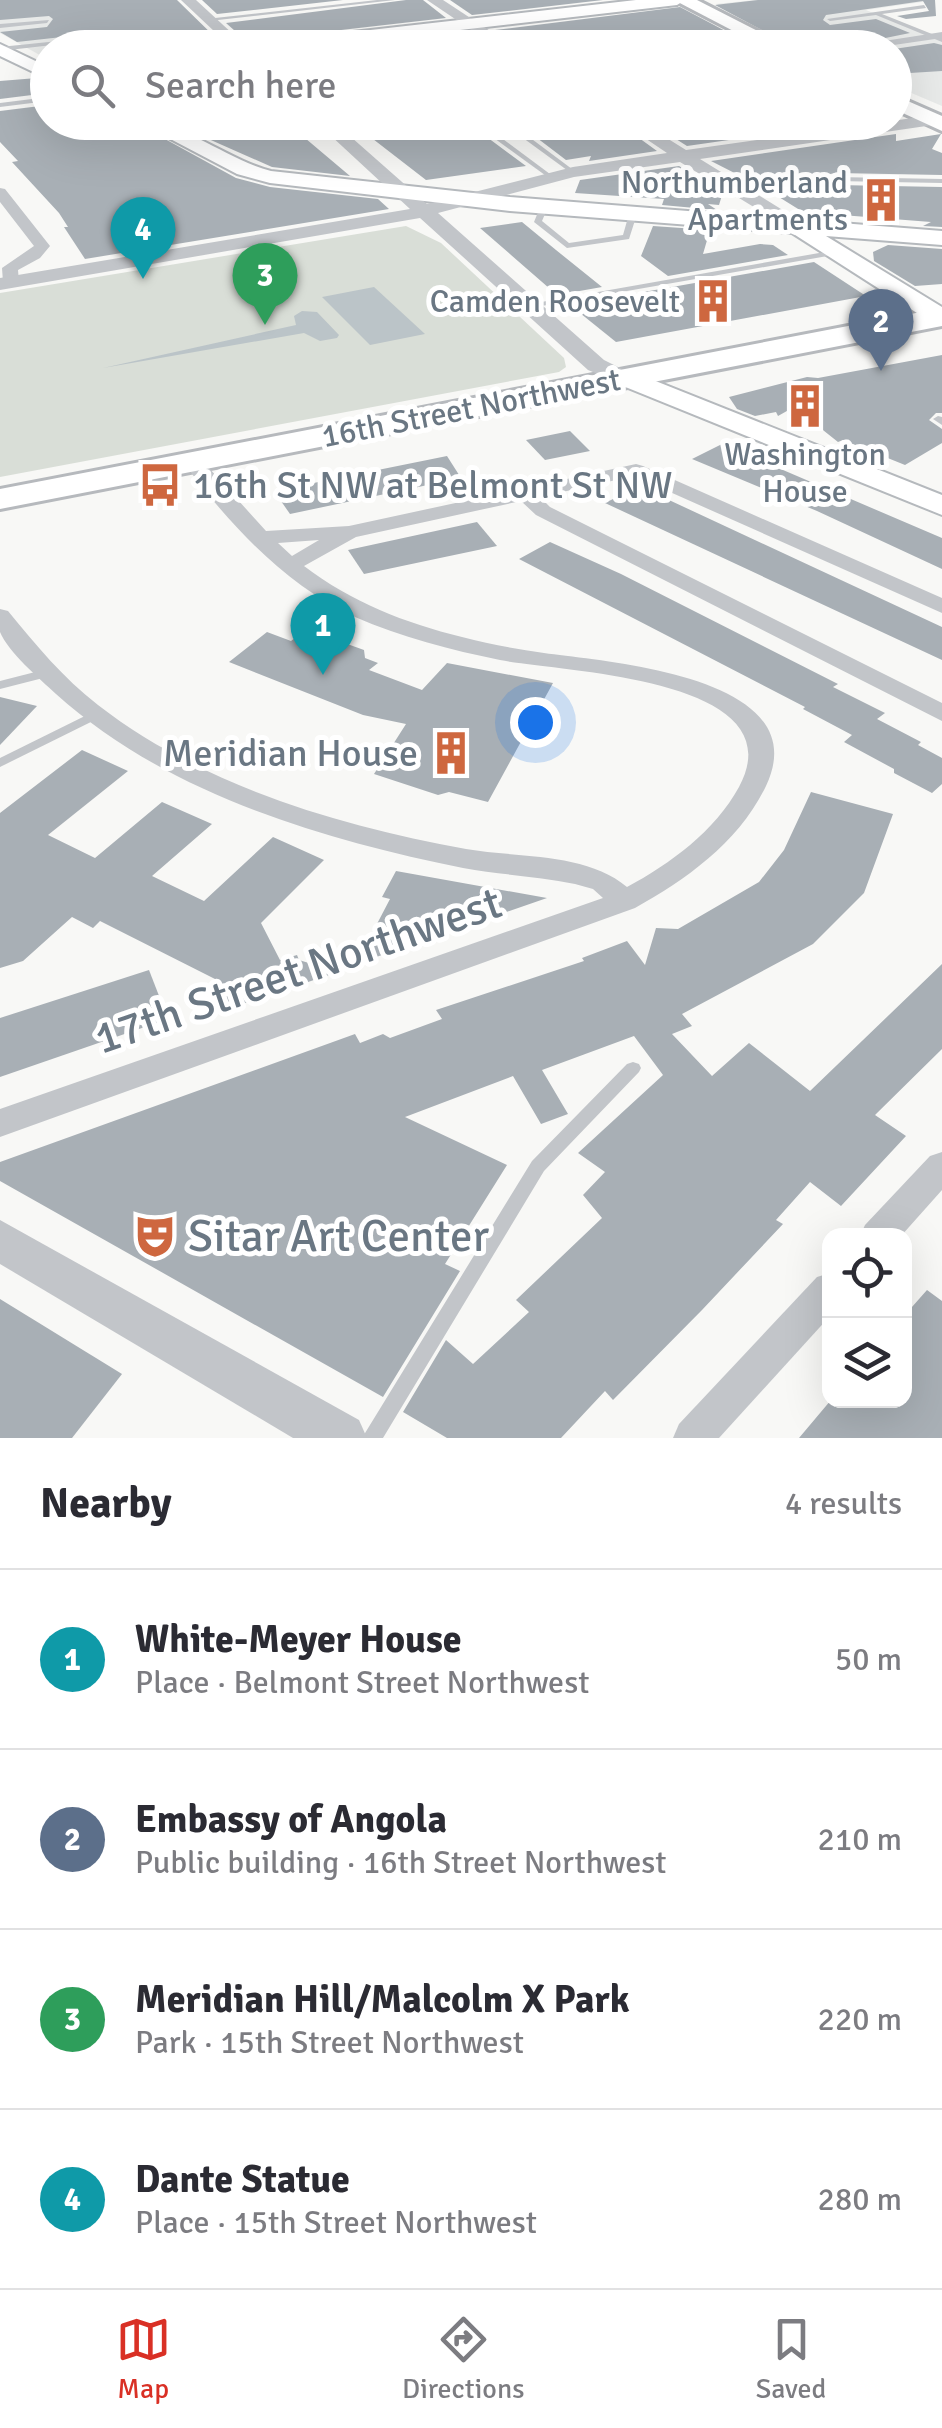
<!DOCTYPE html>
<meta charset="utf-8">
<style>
:root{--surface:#fff;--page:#f7f7f7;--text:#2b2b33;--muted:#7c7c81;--line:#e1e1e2;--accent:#d93025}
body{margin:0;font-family:Signika,sans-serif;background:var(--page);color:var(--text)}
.controls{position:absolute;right:30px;bottom:30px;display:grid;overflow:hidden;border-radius:20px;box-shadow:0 10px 40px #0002}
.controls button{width:90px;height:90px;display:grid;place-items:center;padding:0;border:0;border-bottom:2px solid var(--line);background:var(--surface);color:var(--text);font:50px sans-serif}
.you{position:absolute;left:535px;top:722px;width:35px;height:35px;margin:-25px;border:8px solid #fff;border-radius:50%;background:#1a73e8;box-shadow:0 0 0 15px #1a73e833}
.badge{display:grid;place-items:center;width:65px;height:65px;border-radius:50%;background:var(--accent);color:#fff;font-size:32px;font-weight:700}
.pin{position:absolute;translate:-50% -82px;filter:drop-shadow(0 2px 5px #0008)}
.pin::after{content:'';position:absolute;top:52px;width:35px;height:30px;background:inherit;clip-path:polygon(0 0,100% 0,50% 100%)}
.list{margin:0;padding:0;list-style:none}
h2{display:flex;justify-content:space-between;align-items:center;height:130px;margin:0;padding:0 40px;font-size:42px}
h2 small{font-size:32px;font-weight:400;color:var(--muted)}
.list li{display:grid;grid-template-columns:65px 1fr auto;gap:30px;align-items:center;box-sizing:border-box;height:180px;padding:0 40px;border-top:2px solid var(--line)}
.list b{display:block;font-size:38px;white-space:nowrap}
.list p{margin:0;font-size:32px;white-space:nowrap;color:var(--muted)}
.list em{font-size:32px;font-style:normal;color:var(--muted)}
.icon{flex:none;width:55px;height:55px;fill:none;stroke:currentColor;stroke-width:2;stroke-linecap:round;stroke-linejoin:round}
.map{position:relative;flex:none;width:942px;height:1438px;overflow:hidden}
.search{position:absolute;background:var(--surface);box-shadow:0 10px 40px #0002;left:30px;right:30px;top:30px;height:110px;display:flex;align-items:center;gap:25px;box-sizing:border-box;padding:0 35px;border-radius:55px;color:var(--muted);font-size:38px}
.sheet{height:850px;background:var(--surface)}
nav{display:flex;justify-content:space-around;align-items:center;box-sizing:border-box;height:140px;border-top:2px solid var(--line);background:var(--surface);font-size:28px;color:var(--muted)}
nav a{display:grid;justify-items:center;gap:5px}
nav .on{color:var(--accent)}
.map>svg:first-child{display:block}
</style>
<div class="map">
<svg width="942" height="1438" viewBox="0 0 942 1438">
<rect width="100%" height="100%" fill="#f8f8f6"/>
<!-- built -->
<g fill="#e8eae9">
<polygon points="755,0 936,0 866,10 942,41 942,106 895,86 894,48 810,47 716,4"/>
<polygon points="26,11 192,21 216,43 176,48 48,48 47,59 0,33 0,15"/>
</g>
<!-- green -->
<polygon fill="#d9ded7" points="406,226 441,243 564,358 566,367 559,372 0,477 0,293"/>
<!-- water -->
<g fill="#bbc4c8">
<polygon points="374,287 425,334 370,345 322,297"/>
<polygon points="302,311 317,312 339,335 337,338 320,341 304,333 103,368 296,325 294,316"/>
</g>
<!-- building -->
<g fill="#a8afb5">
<polygon points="0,0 177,0 220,42 169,48 64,48 105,43 111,35 107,32 17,42 0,32 47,27 53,19 49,16 0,20"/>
<polygon points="202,0 343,0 217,14"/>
<polygon points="406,0 423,0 446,18 253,40 244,39 226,23"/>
<polygon points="450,0 603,0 472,15"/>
<polygon points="758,0 935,0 936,16 906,19 897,16 929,11 923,1 826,15 823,20 830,25 876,19 910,33 836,48 795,48 715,5"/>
<polygon points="680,7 750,44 719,48 687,48 676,42 631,48 520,48 495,30"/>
<polygon points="469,33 491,48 341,48"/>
<polygon points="934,43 942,45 942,71 894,74 894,49"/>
<polygon points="37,78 48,82 48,93 0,99 0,81"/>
<polygon points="48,105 48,122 134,122 236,178 270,187 378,199 389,209 85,259 64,227 68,227 59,213 12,162 18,161 0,142 0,111"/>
<polygon points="233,122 286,122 350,176 272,167 204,137 234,133 237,129"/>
<polygon points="351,122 429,122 435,127 468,123 526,166 426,180"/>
<polygon points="516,122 617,122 657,151 589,161 591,156 566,160"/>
<polygon points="649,122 706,125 854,122 687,146"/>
<polygon points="896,134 896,141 941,134 932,149 942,153 942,175 836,173 760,186 711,161"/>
<polygon points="679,166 723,192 719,205 708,204 717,210 662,205 664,199 575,193 580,180"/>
<polygon points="836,185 942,187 942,227 923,226 931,222 803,212 774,194"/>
<polygon points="522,222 556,250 602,287 557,295 480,228"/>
<polygon points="653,226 710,230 703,254 760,244 773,245 788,255 668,276 641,256"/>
<polygon points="888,245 942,249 942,284 915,286 874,261 873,252"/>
<polygon points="814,262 866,296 616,342 570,305"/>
<polygon points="942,355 942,413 936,413 929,420 942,429 942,443 905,465 843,440 838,442 794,407 778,416 776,412 755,416 737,409 729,397 807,377 818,378"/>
<polygon points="570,431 590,451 545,460 526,440"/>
<polygon points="722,444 942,538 942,569 817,511 692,459"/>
<polygon points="447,456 461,478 290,514 274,491"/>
<polygon points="635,488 665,502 669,500 942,627 942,660 605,503"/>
<polygon points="477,522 497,546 364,574 348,550"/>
<polygon points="550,542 621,574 838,684 833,687 885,713 877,719 921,742 918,745 942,758 942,784 932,793 894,773 894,769 844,742 852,735 803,709 805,707 519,559"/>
<polygon points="267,632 291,641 300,634 325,636 364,650 365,658 378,663 369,670 422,690 447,663 553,683 488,802 449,792 438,795 374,774 406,724 363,715 229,662"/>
<polygon points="0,697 37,706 0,745"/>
<polygon points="82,750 128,771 48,835 95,858 162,802 212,824 152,876 204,901 273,837 324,860 261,923 280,960 297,955 299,960 338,972 233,1007 226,1006 215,979 100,921 93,928 72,917 23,961 0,968 0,813"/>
<polygon points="811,792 893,814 864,893 813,944 682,1014 692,1026 672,1034 712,1076 749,1043 810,1091 942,964 942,1049 875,1115 906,1136 841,1206 810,1182 776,1220 783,1224 702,1310 613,1400 605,1391 561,1438 447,1438 403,1412 446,1340 473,1364 529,1312 516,1300 602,1218 583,1195 605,1172 578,1153 663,1075 634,1036 542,1070 568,1114 541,1124 513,1076 405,1117 507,1165 445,1264 460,1271 383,1397 0,1181 0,1162 355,1034 360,1043 383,1034 390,1038 442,1019 436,1010 584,961 582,958 627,941 645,965 656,928 678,929 759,882 784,850"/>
<polygon points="396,871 547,898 356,964 390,899 382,897"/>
<polygon points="149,970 168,1019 0,1077 0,1018"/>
<polygon points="927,1290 942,1301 942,1438 799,1438 831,1400 904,1400 904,1316"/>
<polygon points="0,1299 122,1374 72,1438 0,1438"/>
</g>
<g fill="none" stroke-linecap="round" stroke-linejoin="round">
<!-- secondary casing -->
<g stroke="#b5b9bd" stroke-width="4">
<g id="secondary">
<polygon points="636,0 685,0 677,5 304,48 247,48 255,43"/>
<polygon points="0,44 48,67 48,79 0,56"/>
<path d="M 138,122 C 186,122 225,159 271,171 L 510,197 L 942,231 L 942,245 L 826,236 L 942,307 L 942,324 L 931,322 L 792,233 L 510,211 L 270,183 L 237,174 Z"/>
<polygon points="628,370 942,495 942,515 618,384 614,378"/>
</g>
</g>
<!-- primary casing -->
<g stroke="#b6b9bd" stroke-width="6">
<g id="primary">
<polygon points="674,0 697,0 791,48 766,48"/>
<polygon points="894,95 942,116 942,131 894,109"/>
<polygon points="942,308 942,326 0,509 0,489"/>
</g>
</g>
<!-- service -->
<g fill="#c2c5c9" fill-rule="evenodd">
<polygon points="377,0 395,0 209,21 206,19"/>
<polygon points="924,5 926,8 882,14 942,38 942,42 876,15 830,21 827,19"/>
<polygon points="49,20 47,23 0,28 0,24"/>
<polygon points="107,36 105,39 0,51 0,47"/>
<polygon points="48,97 48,101 0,107 0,103"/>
<polygon points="221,122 228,122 233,129 175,138 172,136 225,128"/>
<polygon points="472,122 480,122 554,177 549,178"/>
<polygon points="501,122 509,122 576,172 571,173"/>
<polygon points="836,177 942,179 942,183 836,181 742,195 738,193"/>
<polygon points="541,205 548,207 542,221 569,243 623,235 629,214 633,212 637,214 629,239 567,248 534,222"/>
<polygon points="836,250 840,252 839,254 530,308 526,306 530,304"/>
<polygon points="938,416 942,417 942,425 933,419"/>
<polygon points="47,669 51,670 53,673 51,676 0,689 0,681"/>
<polygon points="97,710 103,714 101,717 0,767 0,758"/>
<polygon points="633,1062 639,1064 641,1068 639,1072 544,1171 383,1438 362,1438 532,1161 627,1064"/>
</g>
<!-- minor -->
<g fill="#c2c5c9" fill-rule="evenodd">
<polygon points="942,32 942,38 873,48 839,48"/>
<polygon points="0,188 5,189 50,246 40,258 18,270 19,282 11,287 3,282 2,268 34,246 0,202"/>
<path d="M 193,456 L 200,458 L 266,531 L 349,526 L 636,464 L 643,466 L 942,598 L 942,613 L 634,476 L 540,497 L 550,507 L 942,703 L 942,721 L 536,515 L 521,501 L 356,537 L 304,566 C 351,602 405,623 462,637 C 489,644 516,649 544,653 C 608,662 818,676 766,786 C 739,842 687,879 635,908 L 0,1137 L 0,1109 L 603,898 L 593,889 L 575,884 C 538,876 500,875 463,868 C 319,839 166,793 56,694 C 40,679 8,652 0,632 C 0,626 0,615 0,609 L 8,611 C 36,645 63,678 98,705 C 201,785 339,826 466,849 C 517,858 586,852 627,887 C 670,864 715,831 739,787 C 798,677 561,672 500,660 C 451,650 401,637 355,617 C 285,585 228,523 183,462 ZM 319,540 L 292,556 L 278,543 Z"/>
<polygon points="942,1152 942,1190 901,1236 860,1236 865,1225 930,1156"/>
<polygon points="830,1273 830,1316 719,1438 673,1438 679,1424 817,1277"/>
</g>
<!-- tertiary -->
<g fill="#c2c5c9" fill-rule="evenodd">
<polygon points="181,0 196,0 248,48 232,48"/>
<polygon points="427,0 443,0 516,48 498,48"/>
<polygon points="934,115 942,120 940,124 700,159 802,222 805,226 795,232 680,162 574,177 438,213 604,360 640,378 636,383 620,383 588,370 420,218 0,290 0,278 410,209 316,122 334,122 427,204 573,167 667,153 621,122 641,122 686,150"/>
<polygon points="0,1220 359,1420 367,1438 293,1438 0,1264"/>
</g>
<!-- secondary -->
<use href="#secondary" fill="#fff" fill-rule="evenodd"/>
<!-- primary -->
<use href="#primary" fill="#fff" fill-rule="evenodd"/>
</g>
<!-- icons -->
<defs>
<g id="building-bare" transform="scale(3.45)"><path d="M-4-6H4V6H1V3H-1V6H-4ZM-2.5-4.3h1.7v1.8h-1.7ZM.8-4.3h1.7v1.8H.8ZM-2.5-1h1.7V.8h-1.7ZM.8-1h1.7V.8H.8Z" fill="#ce673f" stroke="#fff" stroke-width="2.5" paint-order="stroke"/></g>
<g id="bus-bare" transform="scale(3.45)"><path d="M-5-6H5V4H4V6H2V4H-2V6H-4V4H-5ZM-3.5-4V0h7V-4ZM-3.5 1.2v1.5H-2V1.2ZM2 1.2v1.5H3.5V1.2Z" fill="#ce673f" stroke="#fff" stroke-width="2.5" paint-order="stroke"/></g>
<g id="theatre-bare" transform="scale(3.45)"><path d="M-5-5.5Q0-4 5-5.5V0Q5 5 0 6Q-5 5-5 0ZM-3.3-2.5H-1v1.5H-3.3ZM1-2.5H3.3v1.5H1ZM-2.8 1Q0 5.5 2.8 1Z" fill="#ce673f" stroke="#fff" stroke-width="2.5" paint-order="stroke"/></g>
</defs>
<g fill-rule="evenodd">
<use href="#building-bare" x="881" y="200"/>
<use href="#building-bare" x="713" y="301"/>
<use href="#building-bare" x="805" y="406"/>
<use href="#bus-bare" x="160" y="485"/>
<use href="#building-bare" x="451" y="753"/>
<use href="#theatre-bare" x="155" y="1236"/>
</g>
<g text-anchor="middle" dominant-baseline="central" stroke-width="10" stroke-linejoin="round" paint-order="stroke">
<!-- far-poi labels -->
<g font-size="32" fill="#6a7783" stroke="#fff" text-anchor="end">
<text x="848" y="182">Northumberland<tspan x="848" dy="37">Apartments</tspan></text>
<text x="680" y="301">Camden Roosevelt</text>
<text x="805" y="454" text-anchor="middle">Washington<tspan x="805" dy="37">House</tspan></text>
</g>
<!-- far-street labels -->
<g font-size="32" fill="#6a7783" stroke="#fff">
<text transform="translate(471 408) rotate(-11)">16th Street Northwest</text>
</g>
<!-- poi labels -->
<g font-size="38" fill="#6a7783" stroke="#fff" text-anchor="start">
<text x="193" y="485">16th St NW at Belmont St NW</text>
<text x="418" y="753" text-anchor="end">Meridian House</text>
</g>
<!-- near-street labels -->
<g font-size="45" fill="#6a7783" stroke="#fff">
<text transform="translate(298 971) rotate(-19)">17th Street Northwest</text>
</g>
<!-- near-poi labels -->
<g font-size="45" fill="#6a7783" stroke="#fff" text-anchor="start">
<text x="188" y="1236">Sitar Art Center</text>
</g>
</g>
</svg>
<div class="controls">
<button><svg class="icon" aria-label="locate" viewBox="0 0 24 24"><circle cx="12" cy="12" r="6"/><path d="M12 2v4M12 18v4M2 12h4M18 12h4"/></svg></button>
<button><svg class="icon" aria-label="layers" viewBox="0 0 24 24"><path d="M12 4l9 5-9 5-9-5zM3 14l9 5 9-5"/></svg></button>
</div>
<div class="you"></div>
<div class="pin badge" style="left:323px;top:675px;background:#0f9aa8">1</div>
<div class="pin badge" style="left:881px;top:371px;background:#5c6f8a">2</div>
<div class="pin badge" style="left:265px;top:325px;background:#2e9e5b">3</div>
<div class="pin badge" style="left:143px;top:279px;background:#0f9aa8">4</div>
<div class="search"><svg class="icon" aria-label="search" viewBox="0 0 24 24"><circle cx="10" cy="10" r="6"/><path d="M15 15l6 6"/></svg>Search here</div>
</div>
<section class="sheet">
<h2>Nearby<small>4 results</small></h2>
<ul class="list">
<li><span class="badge" style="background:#0f9aa8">1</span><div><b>White-Meyer House</b><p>Place · Belmont Street Northwest</p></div><em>50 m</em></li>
<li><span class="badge" style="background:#5c6f8a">2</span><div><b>Embassy of Angola</b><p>Public building · 16th Street Northwest</p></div><em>210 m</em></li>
<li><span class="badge" style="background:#2e9e5b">3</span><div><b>Meridian Hill/Malcolm X Park</b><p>Park · 15th Street Northwest</p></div><em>220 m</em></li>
<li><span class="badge" style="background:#0f9aa8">4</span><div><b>Dante Statue</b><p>Place · 15th Street Northwest</p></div><em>280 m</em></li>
</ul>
</section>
<nav>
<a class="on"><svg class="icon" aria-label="map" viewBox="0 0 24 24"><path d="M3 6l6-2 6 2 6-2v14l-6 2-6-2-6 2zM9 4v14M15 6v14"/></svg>Map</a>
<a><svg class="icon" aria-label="directions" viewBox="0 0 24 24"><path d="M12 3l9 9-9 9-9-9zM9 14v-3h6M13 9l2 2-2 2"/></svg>Directions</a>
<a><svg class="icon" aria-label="saved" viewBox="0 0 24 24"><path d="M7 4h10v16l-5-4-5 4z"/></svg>Saved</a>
</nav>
